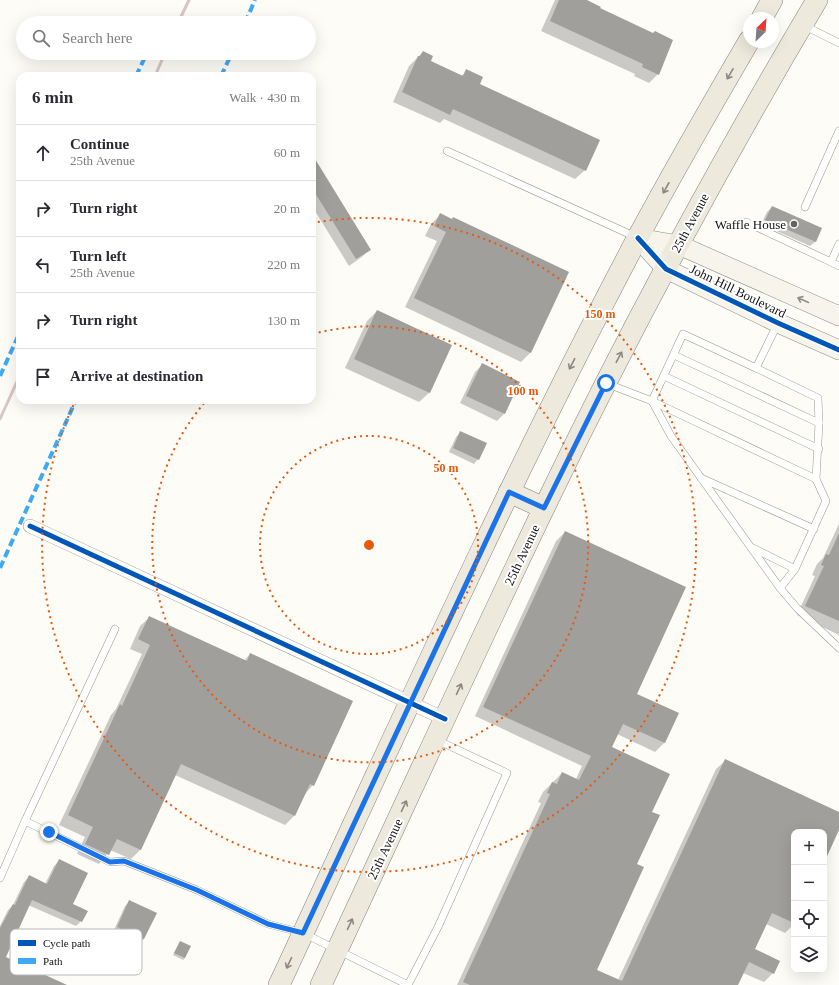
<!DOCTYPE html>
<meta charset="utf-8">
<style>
:root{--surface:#fff;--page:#f7f7f7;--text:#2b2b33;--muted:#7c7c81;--line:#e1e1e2}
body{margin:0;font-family:"Times New Roman",serif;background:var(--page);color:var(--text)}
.controls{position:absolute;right:12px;bottom:12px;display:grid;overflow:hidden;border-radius:8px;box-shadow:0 4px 16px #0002}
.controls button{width:36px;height:36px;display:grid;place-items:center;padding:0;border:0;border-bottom:1px solid var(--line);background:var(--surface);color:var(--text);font:20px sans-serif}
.compass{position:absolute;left:743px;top:12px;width:36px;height:36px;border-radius:50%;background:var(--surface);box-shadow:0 4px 16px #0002;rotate:25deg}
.stop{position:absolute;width:12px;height:12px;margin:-9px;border:3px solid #1a73e8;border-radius:50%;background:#fff}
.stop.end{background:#1a73e8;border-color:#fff;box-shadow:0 1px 4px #0008}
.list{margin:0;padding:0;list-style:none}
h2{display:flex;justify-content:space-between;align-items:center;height:52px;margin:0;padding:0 16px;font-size:17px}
h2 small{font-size:13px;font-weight:400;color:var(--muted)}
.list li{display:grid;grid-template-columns:26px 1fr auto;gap:12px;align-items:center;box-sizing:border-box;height:56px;padding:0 16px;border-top:1px solid var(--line)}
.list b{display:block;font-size:15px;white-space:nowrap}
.list p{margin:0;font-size:13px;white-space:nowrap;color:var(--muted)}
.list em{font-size:13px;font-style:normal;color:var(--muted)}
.icon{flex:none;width:22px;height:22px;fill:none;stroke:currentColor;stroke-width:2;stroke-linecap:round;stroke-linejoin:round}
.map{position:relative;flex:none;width:839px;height:985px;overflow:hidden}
.search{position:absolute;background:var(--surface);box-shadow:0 4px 16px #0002;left:16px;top:16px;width:300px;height:44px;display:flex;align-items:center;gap:10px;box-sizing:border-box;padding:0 14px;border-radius:22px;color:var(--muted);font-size:15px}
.panel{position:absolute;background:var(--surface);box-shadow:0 4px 16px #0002;left:16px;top:72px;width:300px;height:332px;border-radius:12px}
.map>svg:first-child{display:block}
</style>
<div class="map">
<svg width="839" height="985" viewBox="0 0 839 985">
<rect width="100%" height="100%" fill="#fdfcf7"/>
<!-- shadow -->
<g fill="#0003">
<polygon points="555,0 583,0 658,74 649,83 634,76 635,74 541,31"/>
<polygon points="423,52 429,62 461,76 467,71 478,85 585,170 575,179 444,119 440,123 393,102 409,66"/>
<polygon points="312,156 370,249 363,256 349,266 312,206"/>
<polygon points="772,207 820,229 815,242 810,246 761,224 767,212"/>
<polygon points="440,215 568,272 530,353 521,362 405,307 437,241 425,236 431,224"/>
<polygon points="377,311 451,345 429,393 419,402 345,368 367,321"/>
<polygon points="482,365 504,414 497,421 460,403 475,372"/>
<polygon points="461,432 478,459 474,464 449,452 456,437"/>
<polygon points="839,524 839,635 797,615 815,576 812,575 817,564 823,558"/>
<polygon points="565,532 636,694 677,714 664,743 655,752 617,734 611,748 651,813 636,865 596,970 618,980 716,769 726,760 839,813 839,828 824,860 824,832 794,832 794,924 785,933 766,924 754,950 773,973 764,982 743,973 737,985 457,985 541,803 538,802 543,792 562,773 576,779 582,766 475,716 556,541"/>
<polygon points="150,617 244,661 250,654 313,785 305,794 294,816 285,825 175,775 140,850 131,859 110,850 99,864 77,854 85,837 59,825 111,715 116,709 142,654 130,649 140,626"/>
<polygon points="59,861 72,904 81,921 76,926 28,905 4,957 64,985 0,985 0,926 8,910 13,905 24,882 29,877 45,884 54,866"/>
<polygon points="130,901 144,939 139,943 113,932 125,906"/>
<polygon points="180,942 185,958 183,960 173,955"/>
</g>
<!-- building -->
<g fill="#a19f9c">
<polygon points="559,0 587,0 601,7 600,8 653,33 655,31 673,40 659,75 642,67 643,64 550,21"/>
<polygon points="423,51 433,56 431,61 463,76 466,69 483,77 480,84 600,140 586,171 453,109 450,115 402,92 418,56 420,56"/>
<polygon points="312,154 371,250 356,259 312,188"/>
<polygon points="772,206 822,228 816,242 765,220"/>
<polygon points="440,213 452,219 453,217 569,272 531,353 414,298 446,232 434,226"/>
<polygon points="377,310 452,345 430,393 354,359"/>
<polygon points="482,363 520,382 505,414 466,396"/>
<polygon points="460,431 487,443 479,460 453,448"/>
<polygon points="565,531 686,587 637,694 679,713 665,743 623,724 612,747 670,774 652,812 660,815 637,864 644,867 597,970 622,981 725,759 839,812 839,830 824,863 824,832 794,832 794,923 772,913 755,949 780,961 774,974 749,962 738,985 470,985 463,982 550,794 547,793 552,782 557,784 562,772 579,780 591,756 483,707"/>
<polygon points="839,533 839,621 805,606 824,566 821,565 826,554 829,555"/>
<polygon points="149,616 247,661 250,653 353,701 314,786 310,784 295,816 181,764 141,850 117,839 109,855 85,844 93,827 68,815 120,704 122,706 150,645 138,639"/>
<polygon points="59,859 88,873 73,904 88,911 82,922 32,900 6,957 67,985 0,985 0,928 13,904 15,905 29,875 47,884"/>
<polygon points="129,900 157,913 144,939 117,927"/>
<polygon points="180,941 191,946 185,958 174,953"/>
</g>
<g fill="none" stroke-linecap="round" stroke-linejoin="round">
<!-- lane casing -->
<g stroke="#979795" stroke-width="8">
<g id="lane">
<polyline points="805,26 839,43"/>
<polyline points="447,151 636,237"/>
<polyline points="805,207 839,131"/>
<polyline points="746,222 831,262"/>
<polyline points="839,244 831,262 839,266"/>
<polyline points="778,323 756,368 683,334 652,401 671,436 780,588 797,608 839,648"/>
<polyline points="674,355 819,423"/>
<polyline points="756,368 818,398 819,423 816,479 826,501 795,569 780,588"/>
<polyline points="664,376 819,449"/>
<polyline points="608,384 652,401 816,479"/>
<polyline points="701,478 814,529"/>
<polyline points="753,548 795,569"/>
<polyline points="25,821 115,629"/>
<polyline points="0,878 25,821 110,862 124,861 197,890 268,924 303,933 408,985 438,927 507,773 437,740"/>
</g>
</g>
<!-- street casing -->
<g stroke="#979795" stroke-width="14">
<polyline id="street" points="30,526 445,719"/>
</g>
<!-- secondary casing -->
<g stroke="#8e8d8b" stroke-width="20">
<g id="secondary">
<polyline points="638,238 666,269 778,323 839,350"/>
<polyline points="638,238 679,245 839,316"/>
</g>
</g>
<!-- primary casing -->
<g stroke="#858482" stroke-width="22">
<g id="primary">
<polyline points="762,18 772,0"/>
<polyline points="509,492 544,508"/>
<path d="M 279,985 C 395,735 508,483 637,239 C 673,172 711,106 749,41"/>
<path d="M 321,985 C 395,826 468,666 544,508 C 627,335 719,165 817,0"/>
</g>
</g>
<!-- lane -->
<use href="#lane" stroke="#fffffe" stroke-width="7"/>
<!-- street -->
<use href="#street" stroke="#fffffe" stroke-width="13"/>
<!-- secondary -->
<use href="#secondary" stroke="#f6f4eb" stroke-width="19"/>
<!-- primary -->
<use href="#primary" stroke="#ede9dc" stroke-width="21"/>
<!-- rail -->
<g stroke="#d9c6c7" stroke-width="3">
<polyline points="178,23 189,0"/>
<polyline points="155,76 165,53"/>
<polyline points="0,419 20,375"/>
</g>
<!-- quiet -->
<g stroke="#3fa9f5" stroke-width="4" stroke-dasharray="8 4" stroke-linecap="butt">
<polyline points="160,23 162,18"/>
<polyline points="245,23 255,0"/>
<polyline points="136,76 147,53"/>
<polyline points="221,76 232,53"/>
<polyline points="0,376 20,332"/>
<polyline points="0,568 76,400"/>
</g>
<!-- cycleway casing -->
<g stroke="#fff" stroke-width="8">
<g id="cycleway">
<polyline points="638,238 666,269 778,323 839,350"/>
<polyline points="30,526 445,719"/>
</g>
</g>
<!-- cycleway -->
<use href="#cycleway" stroke="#0057b8" stroke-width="5"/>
</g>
<!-- one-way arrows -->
<defs><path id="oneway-shaft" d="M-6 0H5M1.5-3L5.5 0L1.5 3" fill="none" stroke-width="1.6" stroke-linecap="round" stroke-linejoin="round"/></defs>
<g stroke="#8a8881">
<use href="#oneway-shaft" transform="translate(730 74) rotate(120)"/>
<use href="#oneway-shaft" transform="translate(666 188) rotate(119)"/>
<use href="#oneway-shaft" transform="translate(619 357) rotate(-62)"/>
<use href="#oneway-shaft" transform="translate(572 364) rotate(117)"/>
<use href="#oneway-shaft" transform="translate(459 689) rotate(-65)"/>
<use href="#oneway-shaft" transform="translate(404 806) rotate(-65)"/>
<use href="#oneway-shaft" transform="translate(350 924) rotate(-65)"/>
<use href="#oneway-shaft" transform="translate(289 963) rotate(115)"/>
</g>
<use stroke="#8f8e89" href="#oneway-shaft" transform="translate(803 300) rotate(-156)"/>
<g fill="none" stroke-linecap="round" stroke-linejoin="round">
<!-- route -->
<polyline stroke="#1a73e8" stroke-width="5" points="49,832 110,862 124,861 197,890 268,924 303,933 509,492 544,508 606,383"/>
</g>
<!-- distance rings -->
<g fill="none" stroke="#e8590c" stroke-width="2" stroke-dasharray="2 4">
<circle cx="369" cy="545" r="109"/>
<path d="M313 334A218 218 0 1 1 206 401"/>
<path d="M312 223A327 327 0 1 1 75 402"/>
</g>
<!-- markers -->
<circle fill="#646362" stroke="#fff" stroke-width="1.5" cx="794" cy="224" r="4"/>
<g text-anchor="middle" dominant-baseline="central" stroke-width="4" stroke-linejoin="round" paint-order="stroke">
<!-- street labels -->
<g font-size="13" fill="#111" stroke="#fff">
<text transform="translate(690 223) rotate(-62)">25th Avenue</text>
<text transform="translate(738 291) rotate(26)">John Hill Boulevard</text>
<text transform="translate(522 555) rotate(-65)">25th Avenue</text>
<text transform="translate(385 849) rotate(-65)">25th Avenue</text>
</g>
<!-- poi labels -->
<g font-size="13" fill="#111" stroke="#fff" text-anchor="end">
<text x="786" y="224">Waffle House</text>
</g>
</g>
<!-- legend -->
<rect x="10" y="929" width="132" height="46" rx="6" fill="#fff" stroke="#b8b8b8" stroke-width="1"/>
<rect x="18" y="940" width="18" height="6" fill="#0057b8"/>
<rect x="18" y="958" width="18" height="6" fill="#3fa9f5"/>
<g font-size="11" fill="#111">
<text x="43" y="947">Cycle path</text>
<text x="43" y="965">Path</text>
</g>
<circle cx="369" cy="545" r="6" fill="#e8590c" stroke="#fff" stroke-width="2"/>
<g font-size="12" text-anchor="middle" font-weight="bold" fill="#e8590c" stroke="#fff" stroke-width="4" stroke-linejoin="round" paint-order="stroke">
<text x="600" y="318">150 m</text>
<text x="523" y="395">100 m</text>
<text x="446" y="472">50 m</text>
</g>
</svg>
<div class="controls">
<button>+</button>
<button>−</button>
<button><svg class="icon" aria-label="locate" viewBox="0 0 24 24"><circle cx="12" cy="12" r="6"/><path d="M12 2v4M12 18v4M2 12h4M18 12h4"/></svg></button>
<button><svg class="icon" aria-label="layers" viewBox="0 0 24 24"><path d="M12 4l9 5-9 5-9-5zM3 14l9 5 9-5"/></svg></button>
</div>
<svg class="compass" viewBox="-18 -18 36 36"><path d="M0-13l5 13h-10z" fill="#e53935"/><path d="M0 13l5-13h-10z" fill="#7c7c81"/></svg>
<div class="stop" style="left:606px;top:383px"></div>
<div class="stop end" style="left:49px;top:832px"></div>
<div class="search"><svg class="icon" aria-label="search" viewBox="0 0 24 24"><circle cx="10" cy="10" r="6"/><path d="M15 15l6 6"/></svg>Search here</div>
<section class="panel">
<h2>6 min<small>Walk · 430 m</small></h2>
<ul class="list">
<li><svg class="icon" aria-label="ahead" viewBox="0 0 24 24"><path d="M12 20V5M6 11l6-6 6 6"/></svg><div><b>Continue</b><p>25th Avenue</p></div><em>60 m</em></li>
<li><svg class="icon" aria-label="right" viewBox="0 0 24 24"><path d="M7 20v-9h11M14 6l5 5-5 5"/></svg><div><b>Turn right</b></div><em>20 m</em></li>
<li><svg class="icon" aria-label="left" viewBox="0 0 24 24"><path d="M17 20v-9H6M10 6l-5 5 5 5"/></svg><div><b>Turn left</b><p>25th Avenue</p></div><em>220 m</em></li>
<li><svg class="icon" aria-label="right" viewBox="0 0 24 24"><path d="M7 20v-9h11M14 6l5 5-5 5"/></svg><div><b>Turn right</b></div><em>130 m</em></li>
<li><svg class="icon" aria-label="arrive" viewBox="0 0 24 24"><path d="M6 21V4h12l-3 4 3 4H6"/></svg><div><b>Arrive at destination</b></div></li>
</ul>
</section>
</div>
